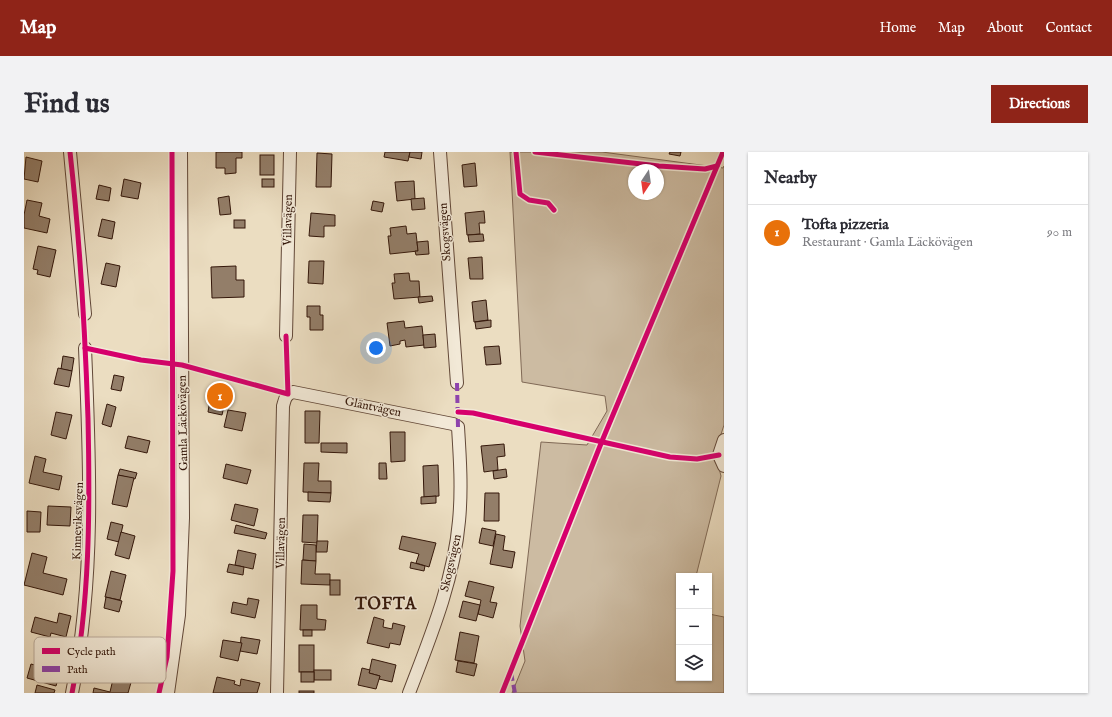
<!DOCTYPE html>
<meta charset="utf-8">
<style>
:root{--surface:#fff;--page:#f2f2f3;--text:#2b2b33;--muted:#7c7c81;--line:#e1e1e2;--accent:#8f2418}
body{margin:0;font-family:"IM FELL English",serif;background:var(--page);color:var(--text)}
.controls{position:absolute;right:12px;bottom:12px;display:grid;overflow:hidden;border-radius:0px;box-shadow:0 1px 3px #0004}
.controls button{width:36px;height:36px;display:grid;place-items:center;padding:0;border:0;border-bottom:1px solid var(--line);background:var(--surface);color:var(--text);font:20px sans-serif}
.compass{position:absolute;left:604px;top:12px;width:36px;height:36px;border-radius:50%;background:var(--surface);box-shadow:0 1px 3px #0004;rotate:193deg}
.you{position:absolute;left:352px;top:196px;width:14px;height:14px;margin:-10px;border:3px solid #fff;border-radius:50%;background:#1a73e8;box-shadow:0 0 0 6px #1a73e833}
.badge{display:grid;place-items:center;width:26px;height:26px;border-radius:50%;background:var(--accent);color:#fff;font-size:13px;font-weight:700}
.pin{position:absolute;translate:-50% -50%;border:2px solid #fff;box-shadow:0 1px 4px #0006}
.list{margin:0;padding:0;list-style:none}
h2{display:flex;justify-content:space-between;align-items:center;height:52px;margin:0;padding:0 16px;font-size:17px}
h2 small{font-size:13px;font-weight:400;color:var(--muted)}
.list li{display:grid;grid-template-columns:26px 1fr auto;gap:12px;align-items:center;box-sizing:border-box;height:56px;padding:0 16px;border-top:1px solid var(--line)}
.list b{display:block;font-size:15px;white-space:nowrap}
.list p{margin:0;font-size:13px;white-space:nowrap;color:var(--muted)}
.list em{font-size:13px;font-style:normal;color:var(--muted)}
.icon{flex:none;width:22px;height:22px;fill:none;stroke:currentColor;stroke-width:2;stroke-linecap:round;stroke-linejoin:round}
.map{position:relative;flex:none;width:700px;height:541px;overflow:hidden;border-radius:0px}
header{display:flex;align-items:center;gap:24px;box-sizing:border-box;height:56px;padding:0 20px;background:var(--accent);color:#fff}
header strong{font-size:19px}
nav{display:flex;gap:22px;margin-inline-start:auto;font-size:14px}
.intro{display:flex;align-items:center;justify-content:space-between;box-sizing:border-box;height:96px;padding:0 24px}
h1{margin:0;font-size:28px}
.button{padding:10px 18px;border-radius:0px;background:var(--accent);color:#fff;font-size:14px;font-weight:700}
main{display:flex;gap:24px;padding:0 24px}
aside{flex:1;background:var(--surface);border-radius:0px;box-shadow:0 1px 3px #0004}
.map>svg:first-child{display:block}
</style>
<header>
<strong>Map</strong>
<nav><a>Home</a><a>Map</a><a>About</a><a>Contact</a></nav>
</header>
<div class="intro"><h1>Find us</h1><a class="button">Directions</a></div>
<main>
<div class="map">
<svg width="700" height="541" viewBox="0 0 700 541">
<rect width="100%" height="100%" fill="#ebddc1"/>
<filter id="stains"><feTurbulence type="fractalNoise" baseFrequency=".005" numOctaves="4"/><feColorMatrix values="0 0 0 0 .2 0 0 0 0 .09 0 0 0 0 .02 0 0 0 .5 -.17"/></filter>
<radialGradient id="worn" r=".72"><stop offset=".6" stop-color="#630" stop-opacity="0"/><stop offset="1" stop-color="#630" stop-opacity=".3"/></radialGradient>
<!-- green -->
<path fill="#ccbba2" stroke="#806956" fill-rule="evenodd" d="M 486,0 L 578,0 L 699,16 L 700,14 L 700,273 L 691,301 L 697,324 L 672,424 L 655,424 L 655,526 L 685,526 L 685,462 L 700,465 L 700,541 L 488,541 L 501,509 L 496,474 L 517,290 L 563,293 L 583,259 L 581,244 L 498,230 ZM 610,18 L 634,18 L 634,42 L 610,42 Z"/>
<!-- building -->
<g fill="#937e69" stroke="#34170a">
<polygon points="192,0 218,0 218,6 212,6 212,21 201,22 201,16 192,16"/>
<polygon points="361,0 386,0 384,9 360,5"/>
<polygon points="386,0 398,0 397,7 385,5"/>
<polygon points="646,0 657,0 656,4 645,2"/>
<polygon points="293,1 308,2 307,35 292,35"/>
<rect x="236" y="3" width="14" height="20"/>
<polygon points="2,5 18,9 14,30 0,27"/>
<polygon points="451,11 453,34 440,35 438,13"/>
<polygon points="100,27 117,31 114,47 97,44"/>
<rect x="238" y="27" width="12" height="8"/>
<polygon points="390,29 391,47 373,49 371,30"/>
<polygon points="75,33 87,36 85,49 72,47"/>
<polygon points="205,44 207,62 196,63 194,46"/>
<polygon points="400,46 401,57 388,58 387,47"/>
<polygon points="3,48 18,51 15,64 26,67 23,81 0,76 0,63"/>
<polygon points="349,49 360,51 358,60 347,58"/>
<polygon points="460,59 461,71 455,71 456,82 443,83 441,61"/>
<polygon points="287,61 311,63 311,74 300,74 300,85 285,84"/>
<polygon points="78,67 91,70 88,87 74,84"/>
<rect x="210" y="68" width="11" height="8"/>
<polygon points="382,74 383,82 392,81 394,99 366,102 364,84 367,84 366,76"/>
<polygon points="459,82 460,89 445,90 444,83"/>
<polygon points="404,89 405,102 392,103 391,99 394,99 393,90"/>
<polygon points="14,94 32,98 26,125 13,122 14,118 9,117"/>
<polygon points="458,105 459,127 446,127 444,106"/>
<polygon points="285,109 300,109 299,132 284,131"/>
<polygon points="82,111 96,114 92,135 77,132"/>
<polygon points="212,114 212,128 220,128 220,145 188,146 187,115"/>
<polygon points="385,121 386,129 395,129 396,145 370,147 368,131 371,131 370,122"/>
<polygon points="408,144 409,149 395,151 394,145"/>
<polygon points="462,148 464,168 450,170 448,150"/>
<polygon points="283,154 296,154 296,163 299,163 299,178 286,178 286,165 283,165"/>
<polygon points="467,168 467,175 452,177 451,170"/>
<polygon points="380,169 381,176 398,174 400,193 382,195 381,188 376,189 376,192 366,194 363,171"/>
<polygon points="411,182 412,195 400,196 399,183"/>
<polygon points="475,194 477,212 462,213 460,195"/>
<polygon points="39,204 50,206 48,219 37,217"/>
<polygon points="34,216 48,219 45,235 30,232"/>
<polygon points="90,223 100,225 97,239 87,237"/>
<polygon points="187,242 202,245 198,263 184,260"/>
<polygon points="83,252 92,255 87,275 78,272"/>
<polygon points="204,258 222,261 218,279 200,275"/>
<polygon points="281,259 296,259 295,291 281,291"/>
<polygon points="32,260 48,263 42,287 27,283"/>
<polygon points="366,280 381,280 381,309 367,310"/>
<polygon points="104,284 126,289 123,301 101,296"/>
<polygon points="297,291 323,291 323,301 297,300"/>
<polygon points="480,292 481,304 473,305 474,318 460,320 457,294"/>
<polygon points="11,304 22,307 19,320 38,324 35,338 5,331"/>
<polygon points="280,311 295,311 294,329 307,329 307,341 279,340"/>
<polygon points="355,311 362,311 363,327 355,327"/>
<polygon points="202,312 227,318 223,332 199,326"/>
<polygon points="414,313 415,344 400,345 399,314"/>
<polygon points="96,317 113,321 111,327 94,323"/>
<polygon points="482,317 483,325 470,327 469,319"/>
<polygon points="94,323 110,326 103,355 88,352"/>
<polygon points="284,340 307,341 306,350 284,349"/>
<polygon points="461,341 475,341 475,369 460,369"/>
<polygon points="412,344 412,351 397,352 397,345"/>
<polygon points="211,352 234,357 230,374 207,368"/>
<polygon points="24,354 47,355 46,374 23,373"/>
<polygon points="3,359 17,360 16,380 3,380"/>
<polygon points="279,363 294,363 293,391 278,390"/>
<polygon points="87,370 99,373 95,390 83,387"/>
<polygon points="212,373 243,381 241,387 210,381"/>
<polygon points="458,376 472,379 469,394 455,391"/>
<polygon points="97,380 111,384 105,407 91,403"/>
<polygon points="472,382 481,384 479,398 491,400 488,416 466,412"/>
<polygon points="378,384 412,391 405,415 392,411 395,402 375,397"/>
<polygon points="293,389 304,389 303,400 292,400"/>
<polygon points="280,392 292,393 292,409 279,408"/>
<polygon points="214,398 232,402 229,417 211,413"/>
<polygon points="8,401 23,405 19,421 43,427 39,443 0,433"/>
<polygon points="278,408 292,409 291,422 306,422 306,433 277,432"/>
<polygon points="387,410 401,414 400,419 386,416"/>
<polygon points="205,412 220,415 219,423 203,420"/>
<polygon points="87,419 102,423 96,448 81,445"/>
<rect x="306" y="428" width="10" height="15"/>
<polygon points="445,429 470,435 466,450 473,451 469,466 454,462 457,448 441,444"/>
<polygon points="82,445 98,449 95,460 80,456"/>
<polygon points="224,446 235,448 231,466 207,461 209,450 223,453"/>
<polygon points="439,449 456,453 452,469 435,465"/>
<polygon points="277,453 293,453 293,467 302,468 301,478 276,478"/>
<polygon points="35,461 47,464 42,485 27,481 26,485 7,480 11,465 33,471"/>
<polygon points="350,465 360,468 359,475 368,477 369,471 381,474 376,493 366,491 365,496 343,491"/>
<rect x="279" y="478" width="9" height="6"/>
<polygon points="436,480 455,484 450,511 431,508"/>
<polygon points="217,485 236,488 233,502 216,499"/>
<polygon points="199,488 218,491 214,509 196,505"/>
<rect x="275" y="493" width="15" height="27"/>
<polygon points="348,507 372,513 368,530 355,527 356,524 345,521"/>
<polygon points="434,509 453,512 450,524 432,520"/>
<polygon points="7,512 36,520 32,534 3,526"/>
<polygon points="338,516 346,518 345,521 356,524 352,537 334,533"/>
<rect x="290" y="518" width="17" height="10"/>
<rect x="277" y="520" width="13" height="10"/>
<polygon points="90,523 108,527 104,541 69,541 70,536 86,540"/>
<polygon points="193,525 211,529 210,532 216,534 217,527 236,531 233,541 189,541"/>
<polygon points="13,533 31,538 30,541 11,541"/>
<rect x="275" y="539" width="15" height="2"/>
</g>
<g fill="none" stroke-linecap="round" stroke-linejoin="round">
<!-- minor casing -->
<g stroke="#624838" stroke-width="14">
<g id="minor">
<polyline points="46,0 61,162"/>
<polyline points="416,0 433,231"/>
<polyline points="262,184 266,0"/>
<polyline points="700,288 695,303 700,314"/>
<path d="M 48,541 C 71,428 66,311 61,196"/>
<polyline points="144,541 155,463 159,366 157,0"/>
<path d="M 253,541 L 259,254 C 261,247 261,243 269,240 L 429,272 L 434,275 C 436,306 438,338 435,369 C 430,428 406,486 385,541"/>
</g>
</g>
<!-- minor -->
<use href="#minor" stroke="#f2e9d7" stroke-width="12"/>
<!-- quiet -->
<g stroke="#8e44ad" stroke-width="4" stroke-dasharray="8 4" stroke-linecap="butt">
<polyline points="433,231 434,275"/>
<polyline points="487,521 491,541"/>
</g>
<!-- cycleway casing -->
<g stroke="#f2e9d7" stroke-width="8">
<g id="cycleway">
<path d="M 46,0 C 56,89 61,177 64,266 C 66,358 66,451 48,541"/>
<polyline points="492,0 496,42 505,48 524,51 530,58"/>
<polyline points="511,0 635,14 681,17 693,14"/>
<polyline points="61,196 117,208 158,213 264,242 262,184"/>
<polyline points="434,260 449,261 646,305 673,307 695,303"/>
<polyline points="135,541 143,505 149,419 148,0"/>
<polyline points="478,541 578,289 699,0"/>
</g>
</g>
<!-- cycleway -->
<use href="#cycleway" stroke="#d6006c" stroke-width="5"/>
</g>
<g text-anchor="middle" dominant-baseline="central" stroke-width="3" stroke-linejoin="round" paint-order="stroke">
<!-- street labels -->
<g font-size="12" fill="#34170a" stroke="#f2e9d7">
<text transform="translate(264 68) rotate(-89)">Villavägen</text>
<text transform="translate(421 80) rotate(-94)">Skogsvägen</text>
<text transform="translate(349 255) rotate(12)">Gläntvägen</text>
<text transform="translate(159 271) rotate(-91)">Gamla Läckövägen</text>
<text transform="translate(54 369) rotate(-88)">Kinneviksvägen</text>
<text transform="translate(257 391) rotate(-89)">Villavägen</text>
<text transform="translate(427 411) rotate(-77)">Skogsvägen</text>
</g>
<!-- district labels -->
<g font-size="16" font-weight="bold" letter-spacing="1" fill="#34170a" stroke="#f2e9d7">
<text x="362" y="453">TOFTA</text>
</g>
</g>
<!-- legend -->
<rect x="10" y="485" width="132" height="46" rx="6" fill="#f2e9d7" stroke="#b9aa9a" stroke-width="1"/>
<rect x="18" y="496" width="18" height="6" fill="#d6006c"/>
<rect x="18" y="514" width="18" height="6" fill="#8e44ad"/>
<g font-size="11" fill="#34170a">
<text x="43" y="503">Cycle path</text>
<text x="43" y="521">Path</text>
</g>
<rect width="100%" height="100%" filter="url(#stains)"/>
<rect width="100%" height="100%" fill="url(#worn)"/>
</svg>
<div class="controls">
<button>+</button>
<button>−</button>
<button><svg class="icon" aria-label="layers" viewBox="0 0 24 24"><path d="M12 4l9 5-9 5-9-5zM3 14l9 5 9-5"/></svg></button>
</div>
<svg class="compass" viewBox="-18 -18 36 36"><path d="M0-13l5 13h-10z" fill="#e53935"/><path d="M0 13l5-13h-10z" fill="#7c7c81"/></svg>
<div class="you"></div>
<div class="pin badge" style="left:196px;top:244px;background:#e8710a">1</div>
</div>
<aside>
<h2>Nearby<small></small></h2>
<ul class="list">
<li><span class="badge" style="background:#e8710a">1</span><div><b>Tofta pizzeria</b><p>Restaurant · Gamla Läckövägen</p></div><em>90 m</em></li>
</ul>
</aside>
</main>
